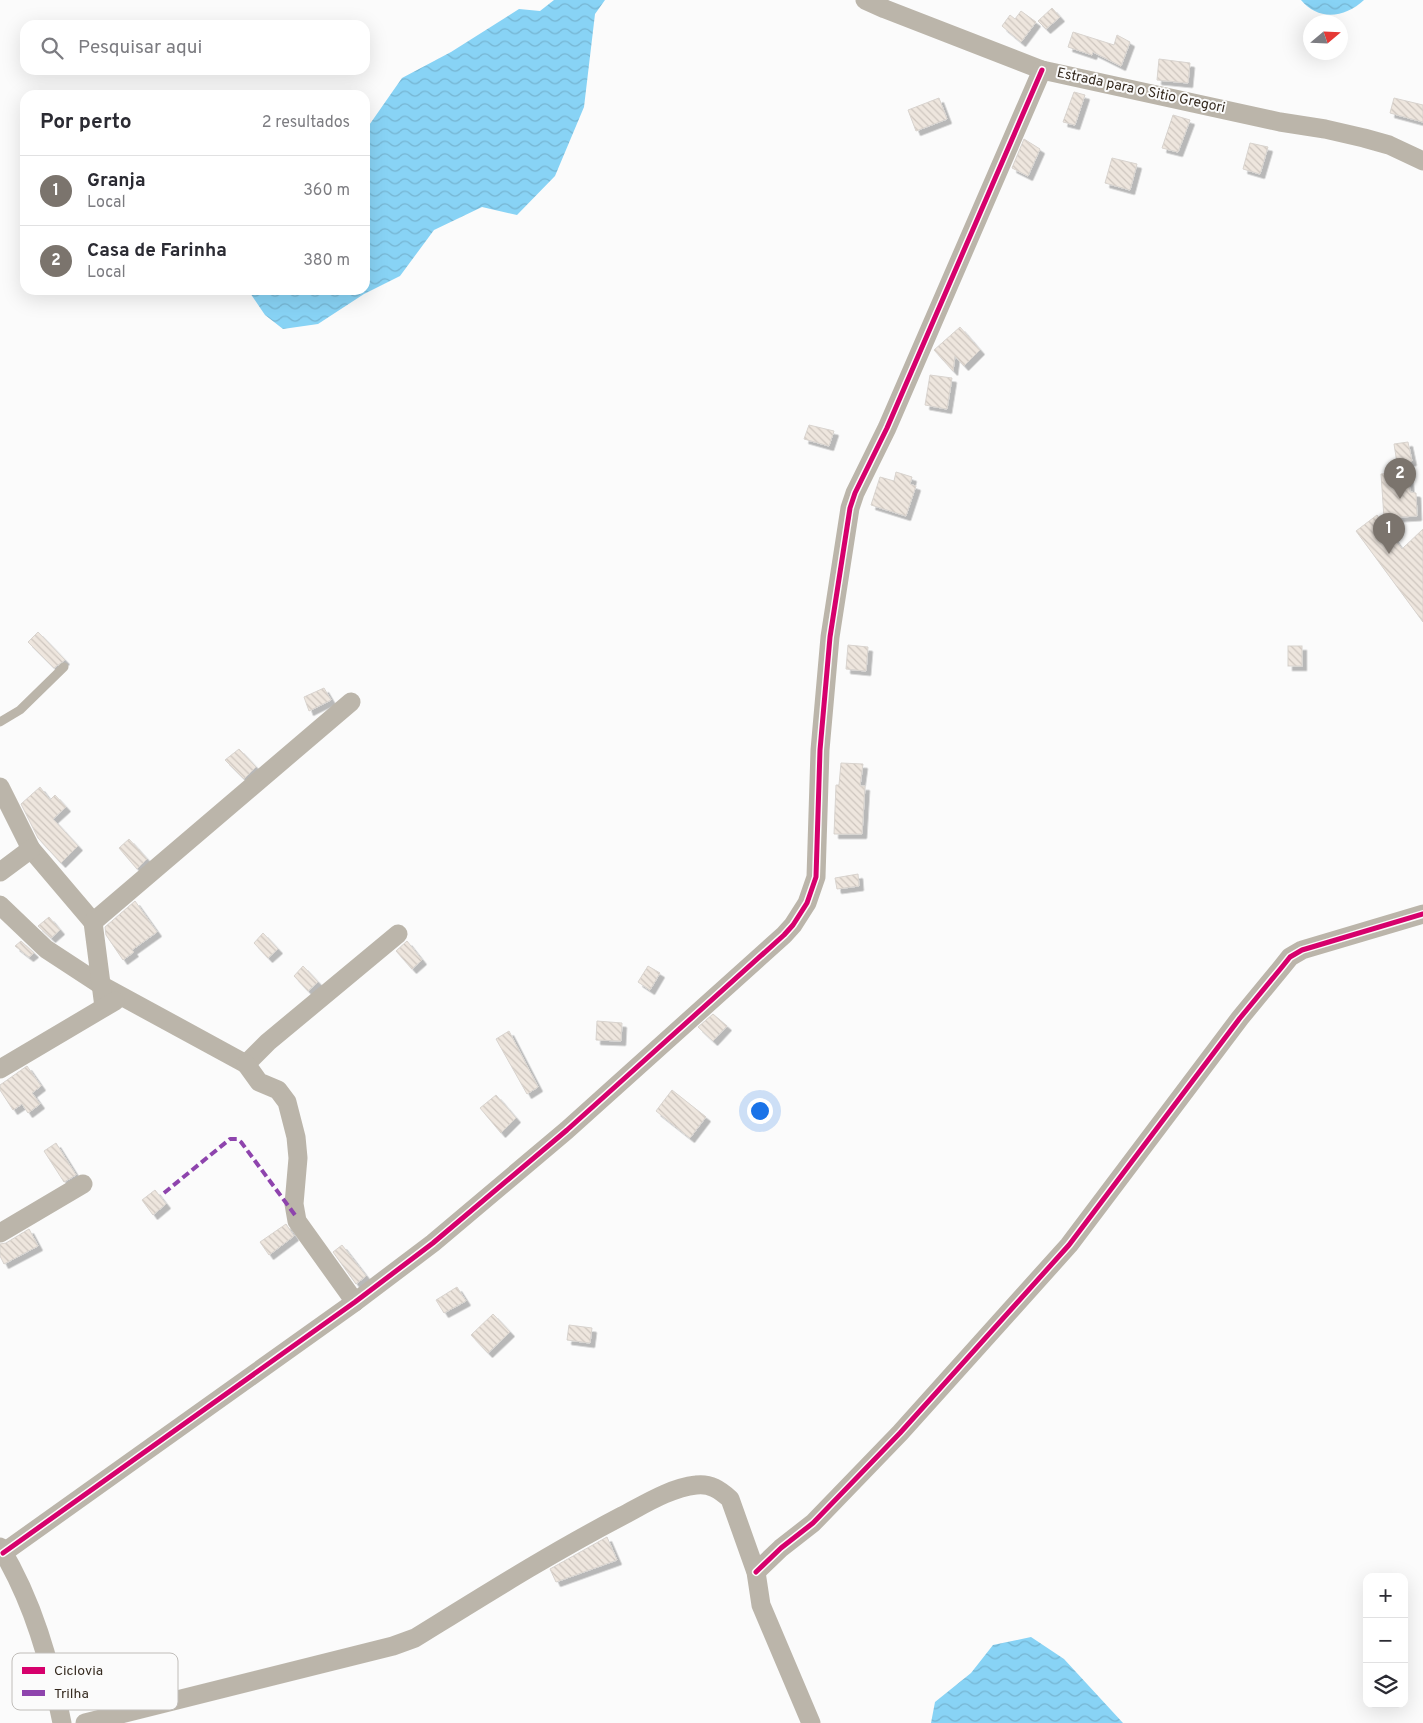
<!DOCTYPE html>
<html lang="pt">
<meta charset="utf-8">
<style>
:root{--surface:#fff;--page:#f7f7f7;--text:#2b2b33;--muted:#7c7c81;--line:#e1e1e2;--accent:#7b746d}
body{margin:0;font-family:Overpass,sans-serif;background:var(--page);color:var(--text)}
.controls{position:absolute;right:15px;bottom:15px;display:grid;overflow:hidden;border-radius:10px;box-shadow:0 5px 20px #0002}
.controls button{width:45px;height:45px;display:grid;place-items:center;padding:0;border:0;border-bottom:1px solid var(--line);background:var(--surface);color:var(--text);font:25px sans-serif}
.compass{position:absolute;left:1303px;top:15px;width:45px;height:45px;border-radius:50%;background:var(--surface);box-shadow:0 5px 20px #0002;rotate:71deg}
.you{position:absolute;left:759px;top:1110px;width:18px;height:18px;margin:-12px;border:4px solid #fff;border-radius:50%;background:#1a73e8;box-shadow:0 0 0 8px #1a73e833}
.badge{display:grid;place-items:center;width:32px;height:32px;border-radius:50%;background:var(--accent);color:#fff;font-size:16px;font-weight:700}
.pin{position:absolute;translate:-50% -41px;filter:drop-shadow(0 1px 2px #0008)}
.pin::after{content:'';position:absolute;top:26px;width:18px;height:15px;background:inherit;clip-path:polygon(0 0,100% 0,50% 100%)}
.list{margin:0;padding:0;list-style:none}
h2{display:flex;justify-content:space-between;align-items:center;height:65px;margin:0;padding:0 20px;font-size:21px}
h2 small{font-size:16px;font-weight:400;color:var(--muted)}
.list li{display:grid;grid-template-columns:32px 1fr auto;gap:15px;align-items:center;box-sizing:border-box;height:70px;padding:0 20px;border-top:1px solid var(--line)}
.list b{display:block;font-size:19px;white-space:nowrap}
.list p{margin:0;font-size:16px;white-space:nowrap;color:var(--muted)}
.list em{font-size:16px;font-style:normal;color:var(--muted)}
.icon{flex:none;width:28px;height:28px;fill:none;stroke:currentColor;stroke-width:2;stroke-linecap:round;stroke-linejoin:round}
.map{position:relative;flex:none;width:1423px;height:1723px;overflow:hidden}
.search{position:absolute;background:var(--surface);box-shadow:0 5px 20px #0002;left:20px;top:20px;width:350px;height:55px;display:flex;align-items:center;gap:12px;box-sizing:border-box;padding:0 18px;border-radius:15px;color:var(--muted);font-size:19px}
.panel{position:absolute;background:var(--surface);box-shadow:0 5px 20px #0002;left:20px;top:90px;width:350px;height:205px;border-radius:15px}
.map>svg:first-child{display:block}
</style>
<div class="map">
<svg width="1423" height="1723" viewBox="0 0 1423 1723">
<defs>
<pattern id="water-waves" width="16" height="10" patternUnits="userSpaceOnUse" patternTransform="scale(1.25)"><rect width="16" height="10" fill="#88d3f5"/><path d="M0 5q4-4 8 0t8 0" fill="none" stroke="#76b5d2"/></pattern>
<pattern id="building-back-hatch" width="6" height="6" patternUnits="userSpaceOnUse" patternTransform="scale(1.25)"><rect width="6" height="6" fill="#eee6de"/><path d="M-1 5l2 2M0 0l6 6M5-1l2 2" fill="none" stroke="#cdc5be"/></pattern>
<filter id="shadow"><feDropShadow dx="4.5" dy="4.5" stdDeviation="0" flood-color="#0004"/></filter>
</defs>
<rect width="100%" height="100%" fill="#fbfbfb"/>
<!-- water -->
<g fill="url(#water-waves)">
<polygon points="554,0 605,0 595,14 584,107 555,176 517,215 482,207 434,230 400,276 364,294 318,324 283,329 265,315 248,290 365,290 365,131 402,78 451,52 519,9 540,11"/>
<path d="M 1301,0 L 1364,0 C 1345,18 1318,21 1301,0 Z"/>
<polygon points="1031,1637 1064,1659 1123,1723 931,1723 935,1702 971,1673 993,1645"/>
</g>
<!-- building -->
<g fill="url(#building-back-hatch)" stroke="#d8d3ce" filter="url(#shadow)">
<polygon points="1052,8 1060,17 1046,29 1038,21"/>
<polygon points="1021,11 1036,22 1021,42 1002,26 1010,15 1015,19"/>
<polygon points="1073,32 1114,45 1117,35 1130,42 1121,66 1093,52 1092,55 1068,47"/>
<polygon points="1159,59 1190,63 1188,83 1157,80"/>
<polygon points="1074,92 1085,95 1075,125 1063,122"/>
<polygon points="939,98 947,119 916,131 908,110"/>
<polygon points="1394,98 1423,105 1423,122 1390,113"/>
<polygon points="1173,115 1190,120 1178,152 1162,148"/>
<polygon points="1024,139 1040,149 1028,176 1012,168"/>
<polygon points="1250,143 1268,147 1260,174 1243,169"/>
<polygon points="1112,158 1137,164 1130,190 1105,183"/>
<polygon points="960,327 980,350 964,366 955,356 953,371 934,350"/>
<polygon points="930,375 952,378 947,409 925,405"/>
<polygon points="809,425 834,431 829,446 804,439"/>
<polygon points="1408,442 1412,461 1397,463 1394,444"/>
<polygon points="896,472 912,477 910,484 916,486 906,516 871,505 880,477 894,481"/>
<polygon points="1408,472 1410,492 1416,493 1417,516 1384,518 1381,474"/>
<polygon points="1377,515 1402,549 1423,529 1423,622 1356,531"/>
<polygon points="38,632 65,660 54,668 28,642"/>
<polygon points="848,645 868,647 866,671 846,669"/>
<rect x="1288" y="646" width="14" height="20"/>
<polygon points="324,688 331,700 309,711 304,697"/>
<polygon points="239,749 256,767 244,779 225,760"/>
<polygon points="841,763 863,764 860,786 865,786 862,834 834,834 836,785 839,785"/>
<polygon points="40,787 50,800 55,795 66,807 53,819 78,846 61,863 38,838 21,804"/>
<polygon points="129,839 147,859 137,869 119,848"/>
<polygon points="858,874 859,886 837,889 835,878"/>
<polygon points="135,901 157,932 132,950 134,952 123,960 106,935 105,927"/>
<polygon points="49,917 60,930 51,938 38,926"/>
<polygon points="263,933 278,949 268,958 254,943"/>
<polygon points="21,941 34,953 29,957 15,946"/>
<polygon points="407,941 422,960 412,969 396,951"/>
<polygon points="303,966 318,982 308,991 294,976"/>
<polygon points="648,966 660,973 650,990 638,982"/>
<polygon points="713,1014 727,1026 713,1041 698,1027"/>
<polygon points="597,1021 622,1023 621,1041 596,1040"/>
<polygon points="509,1031 538,1087 527,1094 496,1039"/>
<polygon points="27,1066 41,1086 32,1093 40,1104 28,1113 22,1104 13,1110 0,1090 0,1085"/>
<polygon points="672,1090 706,1117 690,1138 656,1111"/>
<polygon points="496,1095 516,1118 501,1133 480,1108"/>
<polygon points="56,1143 76,1175 64,1182 44,1151"/>
<polygon points="155,1190 166,1204 153,1215 142,1200"/>
<polygon points="286,1224 294,1236 269,1255 260,1242"/>
<polygon points="29,1229 38,1246 4,1264 0,1256 0,1244 6,1243"/>
<polygon points="342,1245 366,1276 356,1284 333,1252"/>
<polygon points="457,1287 466,1301 444,1313 436,1300"/>
<polygon points="493,1314 510,1332 488,1353 471,1335"/>
<polygon points="569,1325 592,1328 590,1343 567,1340"/>
<polygon points="607,1537 617,1560 556,1582 550,1569"/>
</g>
<g fill="none" stroke-linecap="round" stroke-linejoin="round">
<!-- lane -->
<polyline stroke="#bbb5aa" stroke-width="9" points="0,722 20,710 64,667"/>
<!-- street -->
<g stroke="#bbb5aa" stroke-width="19">
<polyline points="865,0 885,9 1042,70 1280,122 1325,129 1364,138 1389,145 1423,161"/>
<polyline points="0,787 31,849 93,922"/>
<polyline points="0,872 31,849"/>
<polyline points="0,905 46,949 101,985 246,1064 268,1042 398,934"/>
<polyline points="104,1007 93,922 351,702"/>
<polyline points="246,1064 259,1082 278,1090 287,1102 296,1137 298,1158 294,1204 297,1221 355,1302"/>
<polyline points="0,1069 115,1001"/>
<polyline points="0,1233 83,1184"/>
<path d="M 0,1547 C 33,1601 50,1662 62,1723"/>
<polyline points="3,1553 355,1302 433,1243 567,1130 784,935 793,925 807,903 816,877 820,750 830,637 850,508 855,493 887,428 1042,70"/>
<polyline points="756,1572 781,1548 813,1523 900,1433 1069,1245 1240,1018 1282,967 1290,957 1302,950 1423,914"/>
<path d="M 85,1723 L 393,1646 L 415,1638 C 483,1596 551,1553 622,1516 C 645,1504 670,1488 696,1485 C 710,1483 720,1490 730,1499 L 756,1572 L 761,1605 L 811,1723"/>
</g>
<!-- quiet -->
<polyline stroke="#8e44ad" stroke-width="4" stroke-dasharray="8 4" stroke-linecap="butt" points="164,1193 230,1139 237,1139 241,1142 295,1215"/>
<!-- cycleway casing -->
<g stroke="#fbfbfb" stroke-width="8">
<g id="cycleway">
<polyline points="3,1553 355,1302 433,1243 567,1130 784,935 793,925 807,903 816,877 820,750 830,637 850,508 855,493 887,428 1042,70"/>
<polyline points="756,1572 781,1548 813,1523 900,1433 1069,1245 1240,1018 1282,967 1290,957 1302,950 1423,914"/>
</g>
</g>
<!-- cycleway -->
<use href="#cycleway" stroke="#d6006c" stroke-width="5"/>
</g>
<g text-anchor="middle" dominant-baseline="central" stroke-width="4" stroke-linejoin="round" paint-order="stroke">
<!-- street labels -->
<g font-size="14" fill="#362b20" stroke="#fbfbfb">
<text transform="translate(1141 91) rotate(12)">Estrada para o Sitio Gregori</text>
</g>
</g>
<!-- legend -->
<rect x="12" y="1653" width="166" height="57" rx="8" fill="#fbfbfb" stroke="#c0bdb9" stroke-width="1"/>
<rect x="22" y="1667" width="23" height="7" fill="#d6006c"/>
<rect x="22" y="1690" width="23" height="6" fill="#8e44ad"/>
<g font-size="14" fill="#362b20">
<text x="54" y="1675">Ciclovia</text>
<text x="54" y="1698">Trilha</text>
</g>
</svg>
<div class="controls">
<button>+</button>
<button>−</button>
<button><svg class="icon" aria-label="layers" viewBox="0 0 24 24"><path d="M12 4l9 5-9 5-9-5zM3 14l9 5 9-5"/></svg></button>
</div>
<svg class="compass" viewBox="-18 -18 36 36"><path d="M0-13l5 13h-10z" fill="#e53935"/><path d="M0 13l5-13h-10z" fill="#7c7c81"/></svg>
<div class="you"></div>
<div class="pin badge" style="left:1389px;top:554px">1</div>
<div class="pin badge" style="left:1400px;top:499px">2</div>
<div class="search"><svg class="icon" aria-label="search" viewBox="0 0 24 24"><circle cx="10" cy="10" r="6"/><path d="M15 15l6 6"/></svg>Pesquisar aqui</div>
<section class="panel">
<h2>Por perto<small>2 resultados</small></h2>
<ul class="list">
<li><span class="badge">1</span><div><b>Granja</b><p>Local</p></div><em>360 m</em></li>
<li><span class="badge">2</span><div><b>Casa de Farinha</b><p>Local</p></div><em>380 m</em></li>
</ul>
</section>
</div>
